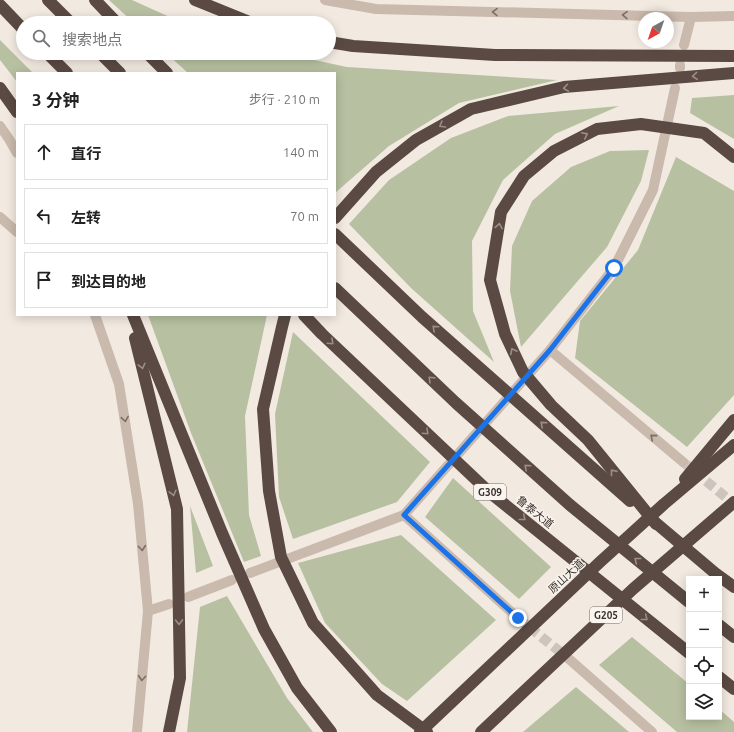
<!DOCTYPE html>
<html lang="zh">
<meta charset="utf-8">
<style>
:root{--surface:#fff;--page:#f6f6f6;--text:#222;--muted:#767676;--line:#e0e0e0}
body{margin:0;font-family:Ubuntu,"Noto Sans SC",sans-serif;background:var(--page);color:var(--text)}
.controls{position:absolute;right:12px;bottom:12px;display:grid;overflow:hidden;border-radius:0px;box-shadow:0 2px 10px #0003}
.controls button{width:36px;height:36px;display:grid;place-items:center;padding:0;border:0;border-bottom:1px solid var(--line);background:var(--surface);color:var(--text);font:20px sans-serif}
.compass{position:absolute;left:638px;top:12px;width:36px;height:36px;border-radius:50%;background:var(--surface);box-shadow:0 2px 10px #0003;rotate:220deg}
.stop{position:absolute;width:12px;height:12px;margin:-9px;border:3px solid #1a73e8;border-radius:50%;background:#fff}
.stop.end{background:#1a73e8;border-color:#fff;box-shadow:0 1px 4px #0008}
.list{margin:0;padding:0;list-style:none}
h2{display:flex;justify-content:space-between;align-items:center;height:52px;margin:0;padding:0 16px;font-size:17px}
h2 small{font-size:13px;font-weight:400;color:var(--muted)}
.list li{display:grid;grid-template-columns:26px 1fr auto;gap:12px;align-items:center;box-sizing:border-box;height:56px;margin:0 8px 8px;padding:0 8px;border:1px solid var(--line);border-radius:0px}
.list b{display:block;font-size:15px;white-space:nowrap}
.list em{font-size:13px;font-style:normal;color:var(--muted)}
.icon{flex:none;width:22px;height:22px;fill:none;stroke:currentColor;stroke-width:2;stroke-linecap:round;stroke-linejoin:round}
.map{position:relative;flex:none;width:734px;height:732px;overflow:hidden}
.search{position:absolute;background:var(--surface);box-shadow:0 2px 10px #0003;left:16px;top:16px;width:320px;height:44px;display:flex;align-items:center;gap:10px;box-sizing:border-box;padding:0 14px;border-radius:22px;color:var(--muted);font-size:15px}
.panel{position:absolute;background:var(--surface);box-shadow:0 2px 10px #0003;left:16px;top:72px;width:320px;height:244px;border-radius:0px}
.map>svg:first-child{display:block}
</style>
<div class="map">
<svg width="734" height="732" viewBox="0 0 734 732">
<rect width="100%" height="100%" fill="#f2eae1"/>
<!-- green -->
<g fill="#b7c1a1">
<polygon points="109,0 132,0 183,23 134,23"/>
<polygon points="0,40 33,73 17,73 17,82 0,60"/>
<polygon points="166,53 282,53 347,67 557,80 459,103 389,146 335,193 335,73 188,73"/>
<polygon points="734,95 734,139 690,113 692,98"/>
<polygon points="619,106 555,134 503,180 472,241 473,311 494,362 411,288 349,224 389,180 451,138 508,116"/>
<polygon points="649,150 641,181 607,247 521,347 510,291 512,246 532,201 571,167 610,151"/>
<polygon points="676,157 734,191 734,395 687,447 575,358 580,321 638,250"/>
<polygon points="148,315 267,315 245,416 249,515 261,556 244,562 191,433"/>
<polygon points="293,332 430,462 397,502 293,539 279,497 275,414"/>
<polygon points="453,478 551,567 519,599 425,517"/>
<polygon points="190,506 213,566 196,573"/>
<polygon points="401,535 496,620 407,701 382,684 325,623 298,563"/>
<polygon points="227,596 287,698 313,732 187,732 200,607"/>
<polygon points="632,637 689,684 689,717 719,717 719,709 734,722 734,732 677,732 599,665"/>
<polygon points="576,687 629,732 523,732"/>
</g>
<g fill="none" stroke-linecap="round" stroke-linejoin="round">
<!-- minor-tunnel -->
<g stroke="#cdc5bd" stroke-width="10" stroke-dasharray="10 5" stroke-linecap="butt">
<polyline points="683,462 734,504"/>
<polyline points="518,618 569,659"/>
</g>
<!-- minor -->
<g stroke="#cabaad" stroke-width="10">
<polyline points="325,0 376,9 691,17 734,16"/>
<polyline points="684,45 691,17"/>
<polyline points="680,68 680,65"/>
<polyline points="0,126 9,139 17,153"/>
<polyline points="0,217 17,232"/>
<polyline points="95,315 119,384 138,504 148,611 137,732"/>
<polyline points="550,350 614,268 653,190 675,88"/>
<polyline points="250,573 404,515"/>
<polyline points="188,597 232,580"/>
<polyline points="148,611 169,604"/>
<polyline points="518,618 404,515 550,350 683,462"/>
<polyline points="569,659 652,732"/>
</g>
<!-- highway -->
<g stroke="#5a4a43" stroke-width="12">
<polyline points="48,0 71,23"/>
<polyline points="95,0 117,23"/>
<polyline points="195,0 252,23"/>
<polyline points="0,5 23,29"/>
<polyline points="329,42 353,46 495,55 734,56"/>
<polyline points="47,53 67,73"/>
<polyline points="100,53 120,73"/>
<polyline points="147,53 167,73"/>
<polyline points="0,88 17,112"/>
<polyline points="335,218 376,172 416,140 471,109 564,87 734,73"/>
<polyline points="335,234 422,317 630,501"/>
<polyline points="335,288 456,403 570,505 689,602"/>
<polyline points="133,315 222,533 264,629 297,688 331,732"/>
<polyline points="285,315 282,327 263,409 269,491 281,557 313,623 377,695 427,732"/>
<polyline points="304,315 322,334 488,491 689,653"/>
<polyline points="135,338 177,509 180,678 169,732"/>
<polyline points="685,479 734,420"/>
<polyline points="650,518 715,573 734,587"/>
<polyline points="656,524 588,440 551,405 523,372 505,334 490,280 501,212 524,176 554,151 597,129 641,124 704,133 734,157"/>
<polyline points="719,625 734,637"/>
<polyline points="719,677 734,689"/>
<polyline points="420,732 600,562 664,504 734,445"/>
<polyline points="481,732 633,589 734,502"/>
</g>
</g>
<!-- one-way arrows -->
<defs><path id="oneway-chevron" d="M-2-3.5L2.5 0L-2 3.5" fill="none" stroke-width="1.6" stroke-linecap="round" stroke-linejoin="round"/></defs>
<g stroke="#7a6e66">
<use href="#oneway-chevron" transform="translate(495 12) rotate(-179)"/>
<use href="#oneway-chevron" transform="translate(625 15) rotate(-179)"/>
<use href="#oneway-chevron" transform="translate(125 419) rotate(81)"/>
<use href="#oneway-chevron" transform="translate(653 437) rotate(-140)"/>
<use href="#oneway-chevron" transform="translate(142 548) rotate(85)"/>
<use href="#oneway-chevron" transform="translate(142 678) rotate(95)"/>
</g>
<g stroke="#9a8e87">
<use href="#oneway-chevron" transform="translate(695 76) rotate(175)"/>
<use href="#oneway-chevron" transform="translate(566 88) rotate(172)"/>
<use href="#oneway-chevron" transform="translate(442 125) rotate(150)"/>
<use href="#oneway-chevron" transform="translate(585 135) rotate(-26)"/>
<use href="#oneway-chevron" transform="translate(499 226) rotate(-80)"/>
<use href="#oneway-chevron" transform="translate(435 328) rotate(-138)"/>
<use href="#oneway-chevron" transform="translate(331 342) rotate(43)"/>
<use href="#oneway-chevron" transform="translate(513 351) rotate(-117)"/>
<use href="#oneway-chevron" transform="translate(142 366) rotate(76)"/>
<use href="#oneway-chevron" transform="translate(431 379) rotate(-136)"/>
<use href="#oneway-chevron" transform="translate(543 424) rotate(-138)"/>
<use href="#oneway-chevron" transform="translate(426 432) rotate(43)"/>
<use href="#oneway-chevron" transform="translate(527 467) rotate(-138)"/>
<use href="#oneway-chevron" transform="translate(613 472) rotate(-129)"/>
<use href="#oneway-chevron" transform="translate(173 493) rotate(76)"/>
<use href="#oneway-chevron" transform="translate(523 518) rotate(39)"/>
<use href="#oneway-chevron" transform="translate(637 560) rotate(-141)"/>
<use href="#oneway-chevron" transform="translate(645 618) rotate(39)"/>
<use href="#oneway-chevron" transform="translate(179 622) rotate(89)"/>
</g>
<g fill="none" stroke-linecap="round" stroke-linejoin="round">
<!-- route -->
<polyline stroke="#1a73e8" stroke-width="5" points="518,618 404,515 550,350 614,268"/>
</g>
<g text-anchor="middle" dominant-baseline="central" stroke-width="3" stroke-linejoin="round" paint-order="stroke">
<!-- shield labels -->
<g fill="#faf4ee" stroke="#736b66" stroke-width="1">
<rect x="474" y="484" width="32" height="16" rx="3"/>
<rect x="590" y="607" width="32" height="16" rx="3"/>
</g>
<g font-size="10" font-weight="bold" fill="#39302b">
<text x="490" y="492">G309</text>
<text x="606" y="615">G205</text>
</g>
<!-- street labels -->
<g font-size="11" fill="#39302b" stroke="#faf4ee">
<text transform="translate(535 512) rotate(39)">鲁泰大道</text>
<text transform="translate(566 576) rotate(-43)">原山大道</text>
</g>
</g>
</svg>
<div class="controls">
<button>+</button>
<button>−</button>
<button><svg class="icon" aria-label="locate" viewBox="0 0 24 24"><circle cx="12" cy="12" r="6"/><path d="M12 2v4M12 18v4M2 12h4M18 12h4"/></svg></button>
<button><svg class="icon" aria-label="layers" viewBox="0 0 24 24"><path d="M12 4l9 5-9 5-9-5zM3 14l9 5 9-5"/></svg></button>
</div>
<svg class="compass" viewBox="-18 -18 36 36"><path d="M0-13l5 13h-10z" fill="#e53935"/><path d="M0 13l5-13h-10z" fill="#767676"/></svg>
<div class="stop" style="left:614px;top:268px"></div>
<div class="stop end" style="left:518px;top:618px"></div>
<div class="search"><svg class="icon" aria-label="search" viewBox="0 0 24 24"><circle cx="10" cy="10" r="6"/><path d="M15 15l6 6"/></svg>搜索地点</div>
<section class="panel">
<h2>3 分钟<small>步行 · 210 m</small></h2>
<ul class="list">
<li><svg class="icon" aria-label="ahead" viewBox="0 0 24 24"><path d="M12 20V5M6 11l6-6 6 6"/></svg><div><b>直行</b></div><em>140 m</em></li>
<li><svg class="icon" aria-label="left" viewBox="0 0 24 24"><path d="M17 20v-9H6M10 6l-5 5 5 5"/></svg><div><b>左转</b></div><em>70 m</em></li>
<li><svg class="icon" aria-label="arrive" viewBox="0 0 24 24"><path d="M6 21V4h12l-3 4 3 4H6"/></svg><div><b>到达目的地</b></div></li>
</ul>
</section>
</div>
